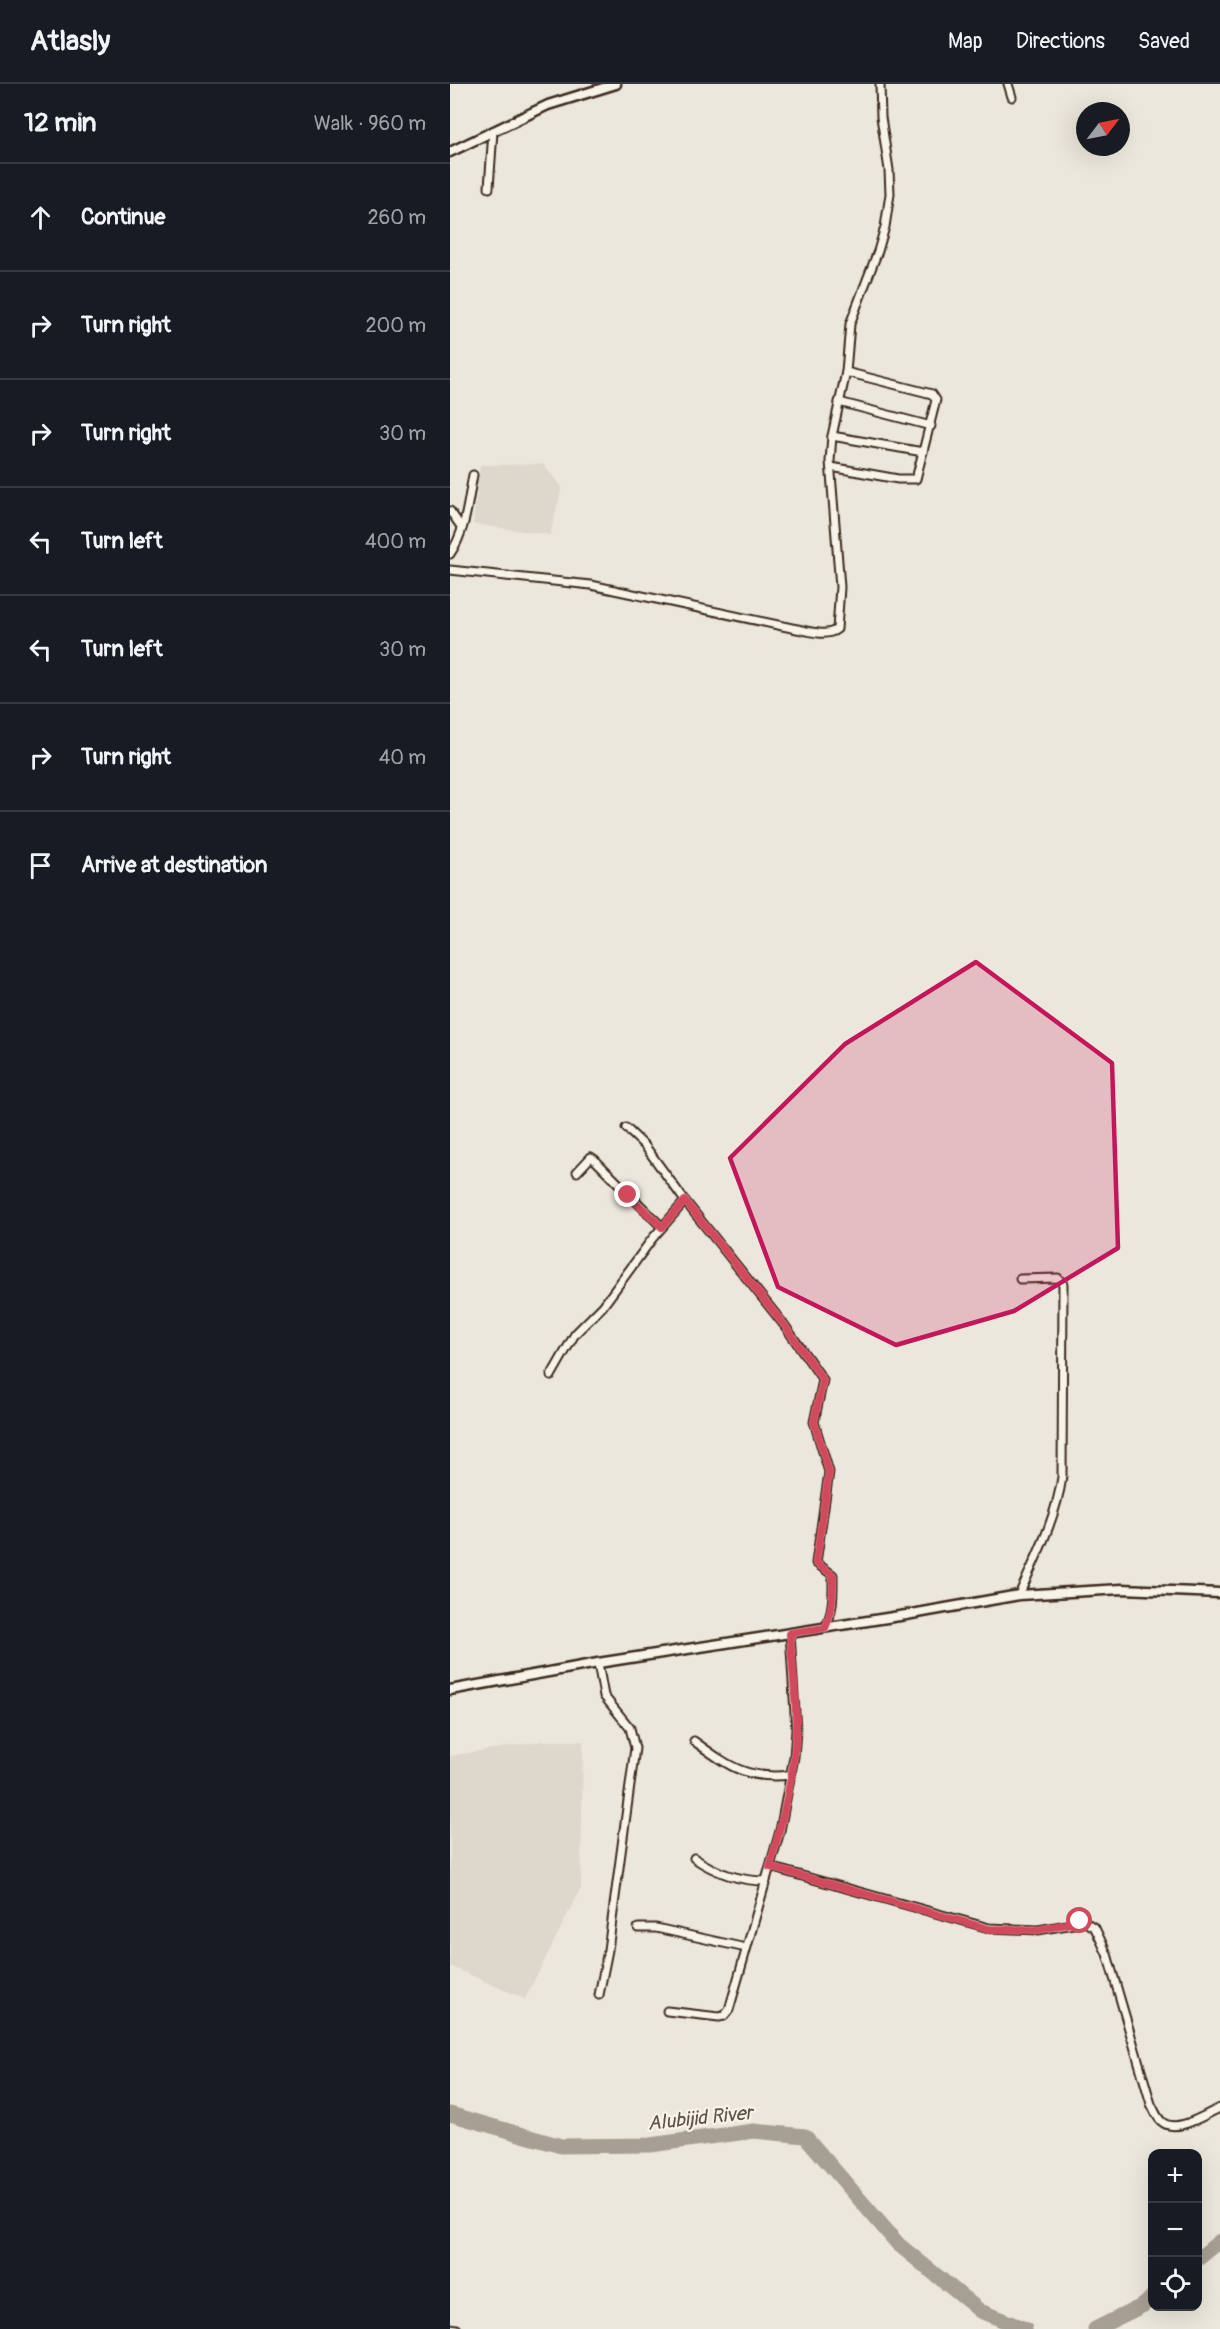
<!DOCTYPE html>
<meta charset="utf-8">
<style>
:root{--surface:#171b24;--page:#20242c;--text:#f1f3f6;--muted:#9ea1a6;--line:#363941}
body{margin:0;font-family:Pangolin,sans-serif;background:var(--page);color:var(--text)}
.controls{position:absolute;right:18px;bottom:18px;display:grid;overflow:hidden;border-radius:12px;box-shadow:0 6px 24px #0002}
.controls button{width:54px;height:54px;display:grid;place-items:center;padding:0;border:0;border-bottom:2px solid var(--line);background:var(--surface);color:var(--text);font:30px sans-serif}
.compass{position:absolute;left:626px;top:18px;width:54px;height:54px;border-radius:50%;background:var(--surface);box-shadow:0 6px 24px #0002;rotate:58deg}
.stop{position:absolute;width:18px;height:18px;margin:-14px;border:4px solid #d1495b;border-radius:50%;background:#fff}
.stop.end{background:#d1495b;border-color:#fff;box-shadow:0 2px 6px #0008}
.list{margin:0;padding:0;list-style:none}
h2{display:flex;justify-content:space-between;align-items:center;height:78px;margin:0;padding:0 24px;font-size:26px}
h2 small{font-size:20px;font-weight:400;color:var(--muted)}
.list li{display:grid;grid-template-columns:39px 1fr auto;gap:18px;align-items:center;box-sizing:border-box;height:108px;padding:0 24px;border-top:2px solid var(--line)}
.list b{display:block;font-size:22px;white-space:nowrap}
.list em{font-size:20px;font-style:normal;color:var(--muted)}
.icon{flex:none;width:33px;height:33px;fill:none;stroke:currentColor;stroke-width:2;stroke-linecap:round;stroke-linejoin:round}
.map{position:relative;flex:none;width:770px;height:2245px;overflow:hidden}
header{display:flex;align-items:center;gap:36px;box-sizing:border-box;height:84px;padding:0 30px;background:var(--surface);border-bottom:2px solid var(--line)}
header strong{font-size:28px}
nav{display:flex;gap:33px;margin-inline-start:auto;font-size:21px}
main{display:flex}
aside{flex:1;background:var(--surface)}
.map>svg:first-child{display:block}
</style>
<header>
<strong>Atlasly</strong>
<nav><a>Map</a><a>Directions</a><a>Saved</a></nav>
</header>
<main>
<aside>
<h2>12 min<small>Walk · 960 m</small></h2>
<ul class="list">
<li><svg class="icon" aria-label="ahead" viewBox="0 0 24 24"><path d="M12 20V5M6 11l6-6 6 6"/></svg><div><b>Continue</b></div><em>260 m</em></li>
<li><svg class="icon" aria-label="right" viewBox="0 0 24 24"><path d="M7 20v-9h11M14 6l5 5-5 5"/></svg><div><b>Turn right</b></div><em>200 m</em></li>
<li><svg class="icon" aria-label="right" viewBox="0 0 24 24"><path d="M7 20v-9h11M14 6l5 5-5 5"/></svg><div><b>Turn right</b></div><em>30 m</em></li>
<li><svg class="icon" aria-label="left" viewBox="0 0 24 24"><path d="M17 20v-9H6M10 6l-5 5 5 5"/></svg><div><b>Turn left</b></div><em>400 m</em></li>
<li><svg class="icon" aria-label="left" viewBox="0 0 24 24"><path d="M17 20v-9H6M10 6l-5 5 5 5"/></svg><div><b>Turn left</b></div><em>30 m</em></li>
<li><svg class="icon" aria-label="right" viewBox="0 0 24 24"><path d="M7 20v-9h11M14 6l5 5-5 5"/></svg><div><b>Turn right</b></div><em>40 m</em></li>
<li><svg class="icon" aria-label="arrive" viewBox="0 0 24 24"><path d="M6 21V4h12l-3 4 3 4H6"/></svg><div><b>Arrive at destination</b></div></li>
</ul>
</aside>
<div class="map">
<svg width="770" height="2245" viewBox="0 0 770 2245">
<rect width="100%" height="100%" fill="#ece7dc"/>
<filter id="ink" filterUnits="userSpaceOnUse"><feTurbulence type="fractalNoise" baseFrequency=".0167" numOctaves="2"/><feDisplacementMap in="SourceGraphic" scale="12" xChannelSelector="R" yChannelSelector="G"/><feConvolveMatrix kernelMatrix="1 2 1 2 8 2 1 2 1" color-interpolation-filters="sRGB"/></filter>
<g filter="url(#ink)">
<!-- built -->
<g fill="#ddd7cc">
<polygon points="93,380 112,403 100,451 23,440 30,381"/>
<polygon points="92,1657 133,1657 131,1804 75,1915 0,1882 0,1672"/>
</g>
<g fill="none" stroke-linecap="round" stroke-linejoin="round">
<!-- river -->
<g stroke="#a89f93" stroke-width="15">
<polyline points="0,2030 111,2062 200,2061 304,2047 355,2052 448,2160 530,2227 575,2245"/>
<polyline points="748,2175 770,2157"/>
<polyline points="645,2245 694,2221 702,2213"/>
</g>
<!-- minor casing -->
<g stroke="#3b2a1e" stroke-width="11">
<g id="minor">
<polyline points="558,0 562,13"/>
<polyline points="39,104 43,47"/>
<polyline points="389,318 481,342"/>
<polyline points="382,352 473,368"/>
<polyline points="381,383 448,395 466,395 486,316 482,310 396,288"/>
<polyline points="0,427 12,444"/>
<path d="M 0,470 C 16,447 18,417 23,391"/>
<path d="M 0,486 L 141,501 L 342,544 C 355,546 376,554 387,545 L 390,503 L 380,377 L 382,352 L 396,288 L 400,240 L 428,167 L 435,143 L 440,110 L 439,86 L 431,33 L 430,0"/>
<polyline points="176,1044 195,1062 235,1117"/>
<polyline points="127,1088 141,1073 144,1075 212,1143"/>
<path d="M 101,1292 L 125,1250 L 153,1222 L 202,1155 L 235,1117 L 335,1242 L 373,1296 L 364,1338 L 379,1388 L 366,1479 L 383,1491 C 383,1509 384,1527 375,1544"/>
<path d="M 569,1511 C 586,1473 606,1435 612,1393 L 613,1200 L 608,1194 L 570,1195"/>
<polyline points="148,1579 154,1612 180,1644 185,1664 158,1866 149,1911"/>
<path d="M 244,1657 C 279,1682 296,1696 340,1691"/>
<path d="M 244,1774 C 266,1789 289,1797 316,1797"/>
<path d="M 320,1783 L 539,1844 L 588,1846 L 635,1838 L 645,1844 L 657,1870 L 701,2020 C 704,2025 706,2032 711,2037 C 726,2051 755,2030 770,2024"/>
<polyline points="188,1844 206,1844 296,1864"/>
<polyline points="217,1927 269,1933 274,1932 279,1926 330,1747 344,1673 346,1646 340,1549"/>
<polyline points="0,2244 7,2245"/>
</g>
</g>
<!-- tertiary casing -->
<g stroke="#3b2a1e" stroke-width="13">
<g id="tertiary">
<polyline points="0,68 98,21 166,0"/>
<polyline points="0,1606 148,1579 456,1531 569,1511 672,1505 770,1509"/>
</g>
</g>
<!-- minor -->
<use href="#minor" stroke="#f7f3e8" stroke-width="7"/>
<!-- tertiary -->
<use href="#tertiary" stroke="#f7f3e8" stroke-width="8"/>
</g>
</g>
<g fill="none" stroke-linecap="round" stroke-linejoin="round" filter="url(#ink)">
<!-- route -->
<path stroke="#d1495b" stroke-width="8" d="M 178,1111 L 212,1143 L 235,1117 L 335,1242 L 373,1296 L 364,1338 L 379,1388 L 366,1479 L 383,1491 C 383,1509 383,1527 375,1544 L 340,1549 C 342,1581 347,1614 346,1646 C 345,1692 331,1740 320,1783 L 539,1845 L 588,1846 L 630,1837"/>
</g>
<!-- marked area -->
<path fill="#c2185b" fill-opacity="0.2" stroke="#c2185b" stroke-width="4.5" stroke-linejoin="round" d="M 526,878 L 662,979 L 668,1164 L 564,1227 L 446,1261 L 328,1203 L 280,1074 L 395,960 Z"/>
<g text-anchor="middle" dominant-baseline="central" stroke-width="4.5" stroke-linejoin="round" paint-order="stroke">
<!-- water labels -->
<g font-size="20" font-style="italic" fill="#615347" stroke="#f7f3e8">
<text transform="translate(250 2034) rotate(-6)">Alubijid River</text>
</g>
</g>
</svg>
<div class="controls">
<button>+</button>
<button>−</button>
<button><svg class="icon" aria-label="locate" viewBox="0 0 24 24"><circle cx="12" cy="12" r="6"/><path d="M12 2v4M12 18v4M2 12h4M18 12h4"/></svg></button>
</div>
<svg class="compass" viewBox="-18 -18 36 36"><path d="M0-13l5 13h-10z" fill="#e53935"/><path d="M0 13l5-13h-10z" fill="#9ea1a6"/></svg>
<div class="stop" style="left:630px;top:1837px"></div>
<div class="stop end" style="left:178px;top:1111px"></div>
</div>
</main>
